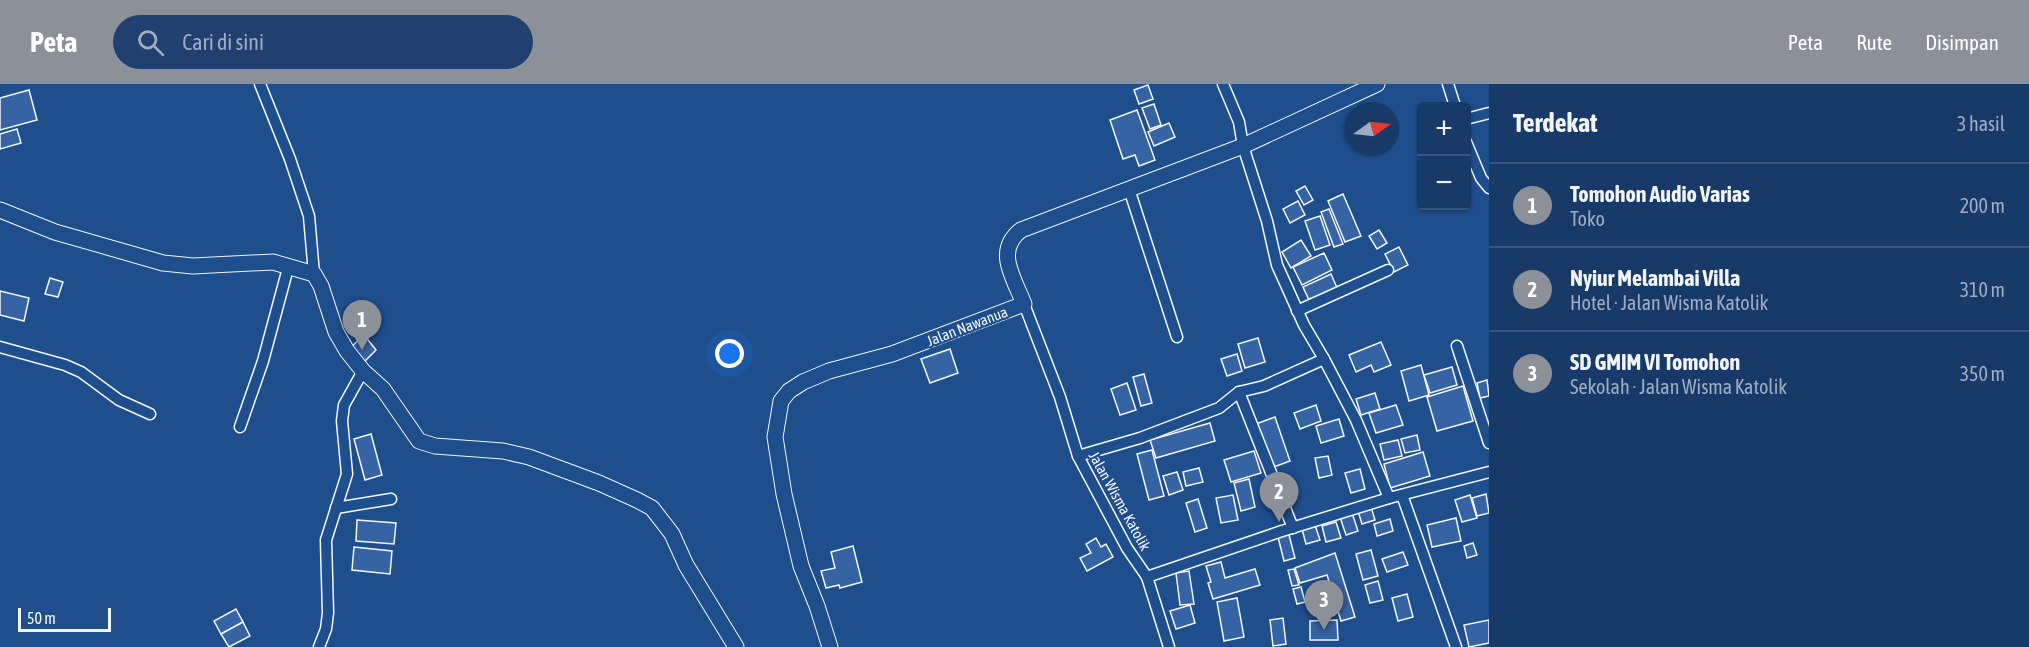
<!DOCTYPE html>
<html lang="id">
<meta charset="utf-8">
<style>
:root{--surface:#173a69;--page:#20416f;--text:#f1f3f6;--muted:#9eadc0;--line:#36547d;--accent:#8c9099}
body{margin:0;font-family:"Asap Condensed",sans-serif;background:var(--page);color:var(--text)}
.controls{position:absolute;right:18px;top:18px;display:grid;overflow:hidden;border-radius:6px;box-shadow:0 2px 4px #0004}
.controls button{width:54px;height:54px;display:grid;place-items:center;padding:0;border:0;border-bottom:2px solid var(--line);background:var(--surface);color:var(--text);font:30px sans-serif}
.compass{position:absolute;left:1345px;top:18px;width:54px;height:54px;border-radius:50%;background:var(--surface);box-shadow:0 2px 4px #0004;rotate:75deg}
.scale{position:absolute;left:18px;bottom:15px;width:93px;box-sizing:border-box;padding-left:6px;border:3px solid #f2f6ff;border-top:0;font-size:16px;line-height:21px;white-space:nowrap;color:#f2f6ff;-webkit-text-stroke:4px #1f4e8c;paint-order:stroke}
.you{position:absolute;left:730px;top:270px;width:21px;height:21px;margin:-15px;border:4px solid #fff;border-radius:50%;background:#1a73e8;box-shadow:0 0 0 9px #1a73e833}
.badge{display:grid;place-items:center;width:39px;height:39px;border-radius:50%;background:var(--accent);color:#fff;font-size:20px;font-weight:700}
.pin{position:absolute;translate:-50% -50px;filter:drop-shadow(0 2px 3px #0008)}
.pin::after{content:'';position:absolute;top:32px;width:21px;height:18px;background:inherit;clip-path:polygon(0 0,100% 0,50% 100%)}
.list{margin:0;padding:0;list-style:none}
h2{display:flex;justify-content:space-between;align-items:center;height:78px;margin:0;padding:0 24px;font-size:26px}
h2 small{font-size:20px;font-weight:400;color:var(--muted)}
.list li{display:grid;grid-template-columns:39px 1fr auto;gap:18px;align-items:center;box-sizing:border-box;height:84px;padding:0 24px;border-top:2px solid var(--line)}
.list b{display:block;font-size:22px;white-space:nowrap}
.list p{margin:0;font-size:20px;white-space:nowrap;color:var(--muted)}
.list em{font-size:20px;font-style:normal;color:var(--muted)}
.icon{flex:none;width:33px;height:33px;fill:none;stroke:currentColor;stroke-width:2;stroke-linecap:round;stroke-linejoin:round}
.map{position:relative;flex:none;width:1489px;height:563px;overflow:hidden}
header{display:flex;align-items:center;gap:36px;box-sizing:border-box;height:84px;padding:0 30px;background:var(--accent);color:#fff}
header strong{font-size:28px}
nav{display:flex;gap:33px;margin-inline-start:auto;font-size:21px}
.search{width:420px;height:54px;background:var(--page);display:flex;align-items:center;gap:15px;box-sizing:border-box;padding:0 21px;border-radius:33px;color:var(--muted);font-size:22px}
main{display:flex}
aside{flex:1;background:var(--surface)}
.map>svg:first-child{display:block}
</style>
<header>
<strong>Peta</strong>
<div class="search"><svg class="icon" aria-label="search" viewBox="0 0 24 24"><circle cx="10" cy="10" r="6"/><path d="M15 15l6 6"/></svg>Cari di sini</div>
<nav><a>Peta</a><a>Rute</a><a>Disimpan</a></nav>
</header>
<main>
<div class="map">
<svg width="1489" height="563" viewBox="0 0 1489 563">
<rect width="100%" height="100%" fill="#1f4e8c"/>
<!-- building -->
<g fill="#3563a3" stroke="#f2f6ff" stroke-width="1.5">
<polygon points="1148,1 1153,15 1139,20 1134,6"/>
<polygon points="29,6 37,36 0,46 0,14"/>
<polygon points="1154,20 1161,41 1150,45 1142,24"/>
<polygon points="1137,26 1155,76 1139,82 1135,71 1123,75 1110,36"/>
<polygon points="1169,39 1175,53 1154,62 1148,48"/>
<polygon points="17,45 21,59 0,65 0,50"/>
<polygon points="1305,102 1313,116 1304,121 1296,107"/>
<polygon points="1343,110 1361,152 1345,158 1328,117"/>
<polygon points="1298,117 1305,131 1290,139 1283,125"/>
<polygon points="1329,125 1343,160 1334,163 1321,128"/>
<polygon points="1320,132 1330,161 1315,166 1305,137"/>
<polygon points="1379,146 1387,159 1377,165 1369,152"/>
<polygon points="1301,156 1311,172 1291,184 1282,168"/>
<polygon points="1399,163 1408,181 1394,188 1385,170"/>
<polygon points="1324,169 1332,186 1302,201 1293,183"/>
<polygon points="1331,190 1338,206 1310,218 1303,203"/>
<polygon points="50,194 63,198 58,213 45,210"/>
<polygon points="0,207 29,214 24,237 0,231"/>
<polygon points="364,251 376,266 361,281 349,265"/>
<polygon points="1258,254 1265,278 1245,284 1238,260"/>
<polygon points="1381,258 1391,281 1374,288 1371,281 1356,288 1349,271"/>
<polygon points="950,265 958,289 930,299 921,275"/>
<polygon points="1237,270 1242,287 1227,292 1221,275"/>
<polygon points="1421,281 1429,311 1409,317 1401,287"/>
<polygon points="1452,283 1457,301 1430,309 1424,291"/>
<polygon points="1144,290 1152,319 1141,322 1133,293"/>
<polygon points="1487,296 1489,312 1480,314 1477,299"/>
<polygon points="1127,299 1136,326 1120,331 1111,305"/>
<polygon points="1463,302 1473,337 1437,347 1427,313"/>
<polygon points="1375,309 1380,325 1361,331 1356,315"/>
<polygon points="1316,321 1321,337 1300,345 1294,329"/>
<polygon points="1396,321 1403,341 1376,349 1369,329"/>
<polygon points="1275,333 1290,377 1271,384 1256,340"/>
<polygon points="1339,335 1344,352 1321,359 1316,342"/>
<polygon points="1210,339 1215,357 1156,374 1150,356"/>
<polygon points="371,350 382,391 365,396 354,355"/>
<polygon points="1417,351 1420,366 1405,369 1401,355"/>
<polygon points="1398,356 1402,372 1384,376 1380,360"/>
<polygon points="1152,366 1164,412 1149,416 1137,370"/>
<polygon points="1254,367 1261,389 1231,398 1224,376"/>
<polygon points="1423,368 1430,392 1390,404 1384,380"/>
<polygon points="1328,372 1332,391 1319,394 1315,374"/>
<polygon points="1199,384 1203,398 1186,402 1183,388"/>
<polygon points="1360,385 1365,405 1351,409 1345,389"/>
<polygon points="1177,388 1183,406 1169,411 1163,392"/>
<polygon points="1249,395 1255,423 1241,427 1234,399"/>
<polygon points="1486,410 1489,429 1477,432 1472,414"/>
<polygon points="1233,411 1238,436 1221,439 1216,414"/>
<polygon points="1470,411 1477,434 1462,438 1455,416"/>
<polygon points="1198,415 1207,444 1195,448 1186,419"/>
<polygon points="1371,423 1375,436 1362,440 1358,427"/>
<polygon points="1352,429 1358,447 1346,451 1340,433"/>
<polygon points="1456,434 1461,457 1432,463 1427,441"/>
<polygon points="1390,435 1393,447 1377,452 1374,440"/>
<polygon points="357,436 396,439 394,460 356,457"/>
<polygon points="1336,438 1341,454 1326,458 1322,442"/>
<polygon points="1315,441 1320,456 1306,460 1302,445"/>
<polygon points="1288,447 1295,474 1284,477 1277,449"/>
<polygon points="1096,454 1101,463 1106,460 1113,473 1087,487 1080,474 1091,469 1086,460"/>
<polygon points="1473,459 1477,471 1467,474 1464,462"/>
<polygon points="853,462 862,498 840,504 839,501 826,504 821,487 835,484 831,468"/>
<polygon points="354,463 392,467 390,490 352,486"/>
<polygon points="1371,466 1378,492 1363,496 1356,470"/>
<polygon points="1403,468 1408,481 1387,488 1382,475"/>
<polygon points="1335,469 1355,533 1341,537 1327,491 1300,499 1295,484"/>
<polygon points="1221,478 1225,494 1255,485 1260,501 1213,515 1208,499 1211,498 1206,482"/>
<polygon points="1294,485 1299,501 1292,502 1288,486"/>
<polygon points="1189,487 1194,520 1180,521 1176,489"/>
<polygon points="1378,497 1383,516 1370,519 1365,501"/>
<polygon points="1301,503 1305,518 1297,520 1293,505"/>
<polygon points="1407,510 1413,533 1398,537 1392,514"/>
<polygon points="1237,514 1244,553 1224,557 1217,518"/>
<polygon points="1190,521 1195,539 1176,545 1170,527"/>
<polygon points="236,525 243,538 221,550 214,537"/>
<polygon points="1283,534 1286,560 1273,562 1270,536"/>
<polygon points="1337,536 1338,556 1310,556 1310,537"/>
<polygon points="1489,536 1489,559 1469,563 1464,541"/>
<polygon points="243,538 250,552 229,563 221,550"/>
</g>
<g fill="none" stroke-linecap="round" stroke-linejoin="round">
<!-- street casing -->
<g stroke="#f2f6ff" stroke-width="13">
<g id="street">
<polyline points="260,0 290,75 309,132 314,190"/>
<polyline points="1448,0 1455,22"/>
<polyline points="1466,35 1489,29"/>
<polyline points="1466,58 1481,94 1489,104"/>
<polyline points="1129,105 1177,253"/>
<polyline points="1024,220 1060,313 1078,372 1127,464 1147,493 1282,447 1389,414 1489,388"/>
<polyline points="1297,227 1388,186"/>
<polyline points="1457,262 1489,359"/>
<polyline points="0,263 65,281 81,288 119,316 150,330"/>
<polyline points="1324,275 1356,336 1389,414"/>
<polyline points="1239,308 1293,444"/>
<polyline points="240,343 263,277 288,184"/>
<polyline points="1078,372 1140,354 1219,324 1239,308 1264,302 1324,275 1304,241 1277,181 1267,137 1243,62 1239,38 1223,0"/>
<polyline points="1402,411 1456,563"/>
<polyline points="336,424 391,415"/>
<polyline points="1147,493 1169,563"/>
<polyline points="319,563 326,545 328,529 326,456 347,390 342,337 344,321 363,287"/>
</g>
</g>
<!-- secondary casing -->
<g stroke="#f2f6ff" stroke-width="17">
<g id="secondary">
<polyline points="0,126 55,148 163,179 193,182 273,178 314,190 321,202 336,248 347,267 363,287 383,305 419,357 435,362 503,367 529,373 599,399 637,416 652,424 672,450 686,481 736,563"/>
<path d="M 830,563 L 817,522 L 801,482 L 784,410 L 775,353 L 781,317 L 789,307 L 803,298 L 829,287 L 892,270 L 1024,220 C 1014,194 994,167 1021,146 L 1243,62 L 1377,0"/>
</g>
</g>
<!-- street -->
<use href="#street" stroke="#1f4e8c" stroke-width="10"/>
<!-- secondary -->
<use href="#secondary" stroke="#1f4e8c" stroke-width="15"/>
</g>
<g text-anchor="middle" dominant-baseline="central" stroke-width="4.5" stroke-linejoin="round" paint-order="stroke">
<!-- street labels -->
<g font-size="15" fill="#f2f6ff" stroke="#1f4e8c">
<text transform="translate(967 242) rotate(-21)">Jalan Nawanua</text>
<text transform="translate(1120 417) rotate(61)">Jalan Wisma Katolik</text>
</g>
</g>
</svg>
<div class="controls">
<button>+</button>
<button>−</button>
</div>
<svg class="compass" viewBox="-18 -18 36 36"><path d="M0-13l5 13h-10z" fill="#e53935"/><path d="M0 13l5-13h-10z" fill="#9eadc0"/></svg>
<div class="scale">50 m</div>
<div class="you"></div>
<div class="pin badge" style="left:362px;top:266px">1</div>
<div class="pin badge" style="left:1279px;top:438px">2</div>
<div class="pin badge" style="left:1324px;top:546px">3</div>
</div>
<aside>
<h2>Terdekat<small>3 hasil</small></h2>
<ul class="list">
<li><span class="badge">1</span><div><b>Tomohon Audio Varias</b><p>Toko</p></div><em>200 m</em></li>
<li><span class="badge">2</span><div><b>Nyiur Melambai Villa</b><p>Hotel · Jalan Wisma Katolik</p></div><em>310 m</em></li>
<li><span class="badge">3</span><div><b>SD GMIM VI Tomohon</b><p>Sekolah · Jalan Wisma Katolik</p></div><em>350 m</em></li>
</ul>
</aside>
</main>
